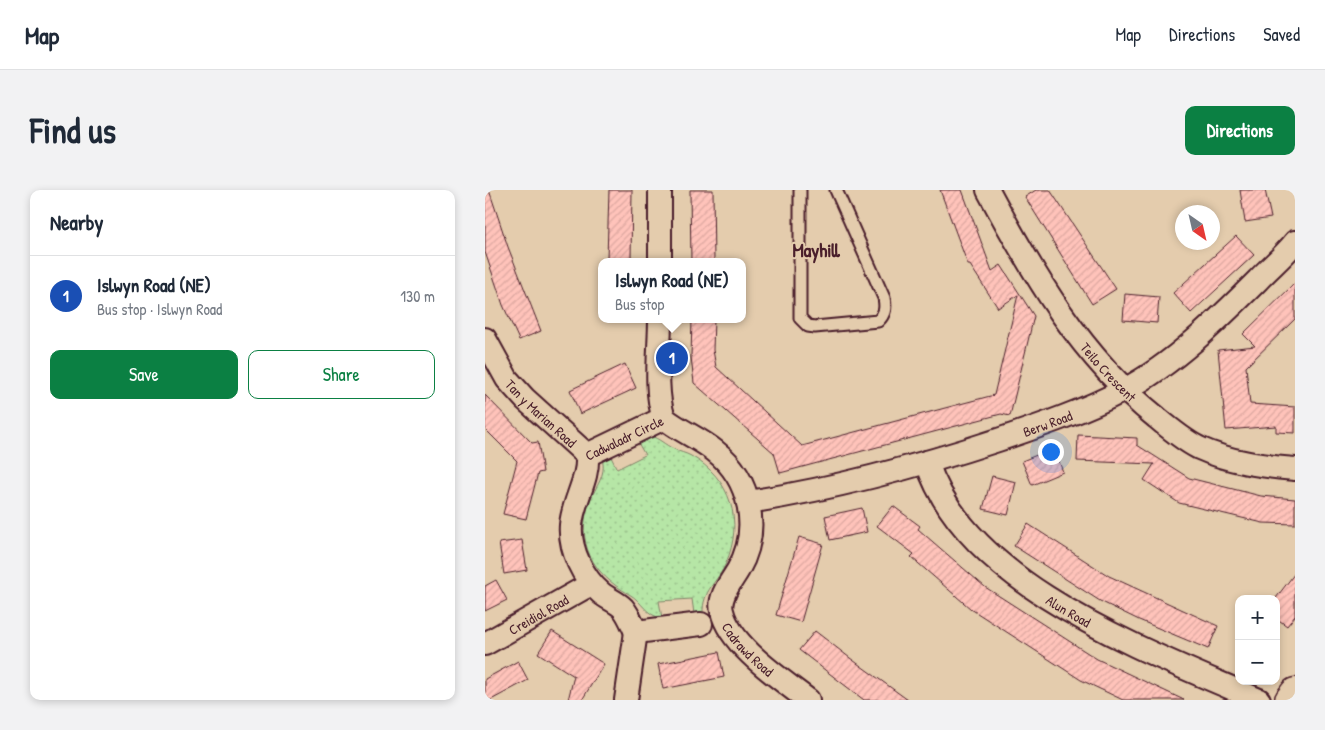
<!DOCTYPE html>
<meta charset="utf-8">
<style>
:root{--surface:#fff;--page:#f2f2f3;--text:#1f2937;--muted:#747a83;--line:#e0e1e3;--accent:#0b8043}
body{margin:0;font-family:"Patrick Hand",sans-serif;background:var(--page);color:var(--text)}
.controls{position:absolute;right:15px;bottom:15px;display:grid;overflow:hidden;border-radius:10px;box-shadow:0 2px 8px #0003}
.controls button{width:45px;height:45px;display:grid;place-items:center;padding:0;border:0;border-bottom:1px solid var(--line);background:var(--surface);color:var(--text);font:25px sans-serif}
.compass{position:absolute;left:690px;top:15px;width:45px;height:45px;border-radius:50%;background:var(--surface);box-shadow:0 2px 8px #0003;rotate:146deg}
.you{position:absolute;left:565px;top:261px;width:18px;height:18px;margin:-12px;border:4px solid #fff;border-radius:50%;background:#1a73e8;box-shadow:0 0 0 8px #1a73e833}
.badge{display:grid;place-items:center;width:32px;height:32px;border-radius:50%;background:var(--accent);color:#fff;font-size:16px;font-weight:700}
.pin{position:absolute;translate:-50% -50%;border:2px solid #fff;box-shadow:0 1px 5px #0006}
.popup{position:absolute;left:113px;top:68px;width:148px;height:65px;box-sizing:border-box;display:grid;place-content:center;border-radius:10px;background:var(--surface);filter:drop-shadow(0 1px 4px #0005);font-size:16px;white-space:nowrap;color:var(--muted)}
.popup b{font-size:19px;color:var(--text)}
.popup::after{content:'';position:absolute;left:50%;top:100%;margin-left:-10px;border:10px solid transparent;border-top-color:var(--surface)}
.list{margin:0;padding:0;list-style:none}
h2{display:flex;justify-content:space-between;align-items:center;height:65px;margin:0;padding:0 20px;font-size:21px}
h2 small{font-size:16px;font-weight:400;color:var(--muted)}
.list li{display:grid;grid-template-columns:32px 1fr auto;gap:15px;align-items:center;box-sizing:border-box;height:80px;padding:0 20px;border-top:1px solid var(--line)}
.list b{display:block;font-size:19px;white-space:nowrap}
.list p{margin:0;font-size:16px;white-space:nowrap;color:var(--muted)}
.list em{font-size:16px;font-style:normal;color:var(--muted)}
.actions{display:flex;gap:10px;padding:15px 20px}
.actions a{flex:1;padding:11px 0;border:1px solid var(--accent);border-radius:10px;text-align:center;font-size:18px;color:var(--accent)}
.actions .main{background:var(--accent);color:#fff}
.map{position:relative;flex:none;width:810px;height:510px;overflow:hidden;border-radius:10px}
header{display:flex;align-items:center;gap:30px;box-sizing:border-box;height:70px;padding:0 25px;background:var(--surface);border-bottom:1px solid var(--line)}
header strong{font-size:24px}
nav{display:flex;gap:28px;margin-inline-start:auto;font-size:18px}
.intro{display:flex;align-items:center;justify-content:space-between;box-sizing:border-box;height:120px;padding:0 30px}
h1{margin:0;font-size:35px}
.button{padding:12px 22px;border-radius:10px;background:var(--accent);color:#fff;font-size:18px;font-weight:700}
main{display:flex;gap:30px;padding:0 30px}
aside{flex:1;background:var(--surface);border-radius:10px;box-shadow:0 2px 8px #0003}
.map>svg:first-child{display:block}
</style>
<header>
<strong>Map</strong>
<nav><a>Map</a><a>Directions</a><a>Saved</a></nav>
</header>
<div class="intro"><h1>Find us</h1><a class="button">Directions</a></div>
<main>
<aside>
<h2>Nearby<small></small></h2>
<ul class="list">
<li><span class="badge" style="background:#1a4fb4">1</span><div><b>Islwyn Road (NE)</b><p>Bus stop · Islwyn Road</p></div><em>130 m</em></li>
</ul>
<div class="actions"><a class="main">Save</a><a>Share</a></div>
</aside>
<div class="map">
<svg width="810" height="510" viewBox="0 0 810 510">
<defs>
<pattern id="grass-dots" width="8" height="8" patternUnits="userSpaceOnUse" patternTransform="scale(1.25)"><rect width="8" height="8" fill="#b6e6a6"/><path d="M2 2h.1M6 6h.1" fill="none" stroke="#9ec58f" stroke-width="1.8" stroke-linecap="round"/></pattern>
<pattern id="building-hatch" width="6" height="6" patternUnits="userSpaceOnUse" patternTransform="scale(1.25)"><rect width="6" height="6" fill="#ffc3ba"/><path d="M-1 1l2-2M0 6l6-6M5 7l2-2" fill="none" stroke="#dca7a0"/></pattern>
</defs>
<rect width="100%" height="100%" fill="#e4ccad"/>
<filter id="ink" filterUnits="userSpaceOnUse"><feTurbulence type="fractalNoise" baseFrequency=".02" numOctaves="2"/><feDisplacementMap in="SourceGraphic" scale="10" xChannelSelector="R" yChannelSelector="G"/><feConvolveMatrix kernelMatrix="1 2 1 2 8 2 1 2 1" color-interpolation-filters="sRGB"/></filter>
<g filter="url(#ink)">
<!-- grass -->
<path fill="url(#grass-dots)" stroke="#808268" d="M 165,246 C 174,248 180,255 189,259 C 194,262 201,263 206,266 C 246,288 259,332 241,373 C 233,392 217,400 218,424 L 209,424 L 207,409 L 174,411 L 177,428 C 161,426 157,411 144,404 C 108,384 89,353 105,311 C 110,297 122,285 117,269 L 125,265 L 132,279 L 160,265 L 152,251 Z"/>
<!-- building -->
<g fill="url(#building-hatch)" stroke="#4a1f2b">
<polygon points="0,0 4,0 23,57 56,141 34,150 18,115 0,62"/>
<polygon points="124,0 147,0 146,69 122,69"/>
<polygon points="205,0 228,0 229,72 206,72"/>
<polygon points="455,0 477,0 507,81 516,75 549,126 525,226 516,224 295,283 289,263 209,193 206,167 207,129 229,129 228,160 231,177 317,256 509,205 533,105 513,118 485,75 483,75"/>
<polygon points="551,0 565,0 631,99 607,114 540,7"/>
<polygon points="755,0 780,0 786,28 760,32"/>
<polygon points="751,46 769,65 706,123 688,103"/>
<polygon points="810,93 810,129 761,177 765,214 810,217 810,243 791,242 791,236 741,240 733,160 770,156 758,144"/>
<polygon points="640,104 674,107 672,133 638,130"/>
<polygon points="140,174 151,198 95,224 85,200"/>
<polygon points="0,205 47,253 53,252 58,282 53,283 41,329 18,324 32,271 0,239"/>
<polygon points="593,245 652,248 652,255 704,288 776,306 810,309 810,334 778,333 694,313 659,290 669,274 592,271"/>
<polygon points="569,258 578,282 547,295 537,271"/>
<polygon points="507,286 531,292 523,325 498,319"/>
<polygon points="408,316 435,336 433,339 500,397 612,469 699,510 638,510 596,490 486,419 426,367 429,364 392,336"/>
<polygon points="377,318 382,342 345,350 340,326"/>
<polygon points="543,334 624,386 733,436 723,459 654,430 615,411 529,356"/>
<polygon points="314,347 338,354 316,432 291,425"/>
<polygon points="37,350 42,380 19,384 14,353"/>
<polygon points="810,383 810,426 802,436 791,428 791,408"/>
<polygon points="11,390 22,410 0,421 0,396"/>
<polygon points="67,441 119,474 97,510 83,510 89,486 53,463"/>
<polygon points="330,441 365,468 423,510 379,510 314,460"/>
<polygon points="234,462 239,487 178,499 173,474"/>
<polygon points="33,471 43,490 6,510 0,510 0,489"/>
</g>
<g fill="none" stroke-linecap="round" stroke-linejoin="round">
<!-- service casing -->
<g stroke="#4a1f2b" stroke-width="15">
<path id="service" d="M 315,0 L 315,128 L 323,136 L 330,137 L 393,131 C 400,124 401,118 399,108 L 351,0"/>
</g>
<!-- minor casing -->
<g stroke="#4a1f2b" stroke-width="26">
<g id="minor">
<path id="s1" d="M 503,0 C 548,84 596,167 671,227 C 684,238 698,250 714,258 C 745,272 777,276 810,279"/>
<polyline points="175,72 175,0"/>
<path d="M 175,129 C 175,158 169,201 179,228"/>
<path id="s2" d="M 0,149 L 22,189 L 40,209 L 102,265"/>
<path id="s3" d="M 179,228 C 195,241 214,248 230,261 C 266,289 276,340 253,380 C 246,392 233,407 237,421 C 245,456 296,489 323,510"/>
<path d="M 102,265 C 104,290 88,310 86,335 C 84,359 98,388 116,403 C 123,409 132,412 138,418 C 144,425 147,434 151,442 L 216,434"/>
<path id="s4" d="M 102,265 L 179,228"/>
<path id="s5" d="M 442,272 C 481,396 665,462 774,510"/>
<path id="s6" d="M 263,312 C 348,299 431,277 513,250 C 555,236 599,221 639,200 C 688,175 735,128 773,90 C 785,77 799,66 810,52"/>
<path id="s7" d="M 0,454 L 106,394"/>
<polyline points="141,510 151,442"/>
</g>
</g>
<!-- tertiary casing -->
<g stroke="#4a1f2b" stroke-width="31">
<polyline id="tertiary" points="804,510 810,502"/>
</g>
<!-- service -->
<use href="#service" stroke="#e4ccad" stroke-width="11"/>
<!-- minor -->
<use href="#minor" stroke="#e4ccad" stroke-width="22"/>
<!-- tertiary -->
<use href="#tertiary" stroke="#e4ccad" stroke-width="28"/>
</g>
</g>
<g text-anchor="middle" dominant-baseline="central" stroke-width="4" stroke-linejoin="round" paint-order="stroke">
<!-- street labels -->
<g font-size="14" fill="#4a1f2b" stroke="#e4ccad">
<text stroke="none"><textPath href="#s1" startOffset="219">Teilo Crescent</textPath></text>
<text stroke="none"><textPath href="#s2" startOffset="94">Tan y Marian Road</textPath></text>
<text stroke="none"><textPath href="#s6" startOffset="310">Berw Road</textPath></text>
<text stroke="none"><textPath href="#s4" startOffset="41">Cadwaladr Circle</textPath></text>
<text stroke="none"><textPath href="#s5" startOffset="210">Alun Road</textPath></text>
<text stroke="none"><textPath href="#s7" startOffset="61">Creidiol Road</textPath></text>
<text stroke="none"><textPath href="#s3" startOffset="285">Cadrawd Road</textPath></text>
</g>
<!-- district labels -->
<g font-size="19" font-weight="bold" fill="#4a1f2b" stroke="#e4ccad">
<text x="331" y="60">Mayhill</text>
</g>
</g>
</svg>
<div class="controls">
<button>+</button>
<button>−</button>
</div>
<svg class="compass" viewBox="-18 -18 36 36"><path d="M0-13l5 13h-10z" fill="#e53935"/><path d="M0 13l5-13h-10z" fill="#747a83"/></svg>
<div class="you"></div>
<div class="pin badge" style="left:187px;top:168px;background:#1a4fb4">1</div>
<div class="popup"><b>Islwyn Road (NE)</b>Bus stop</div>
</div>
</main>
